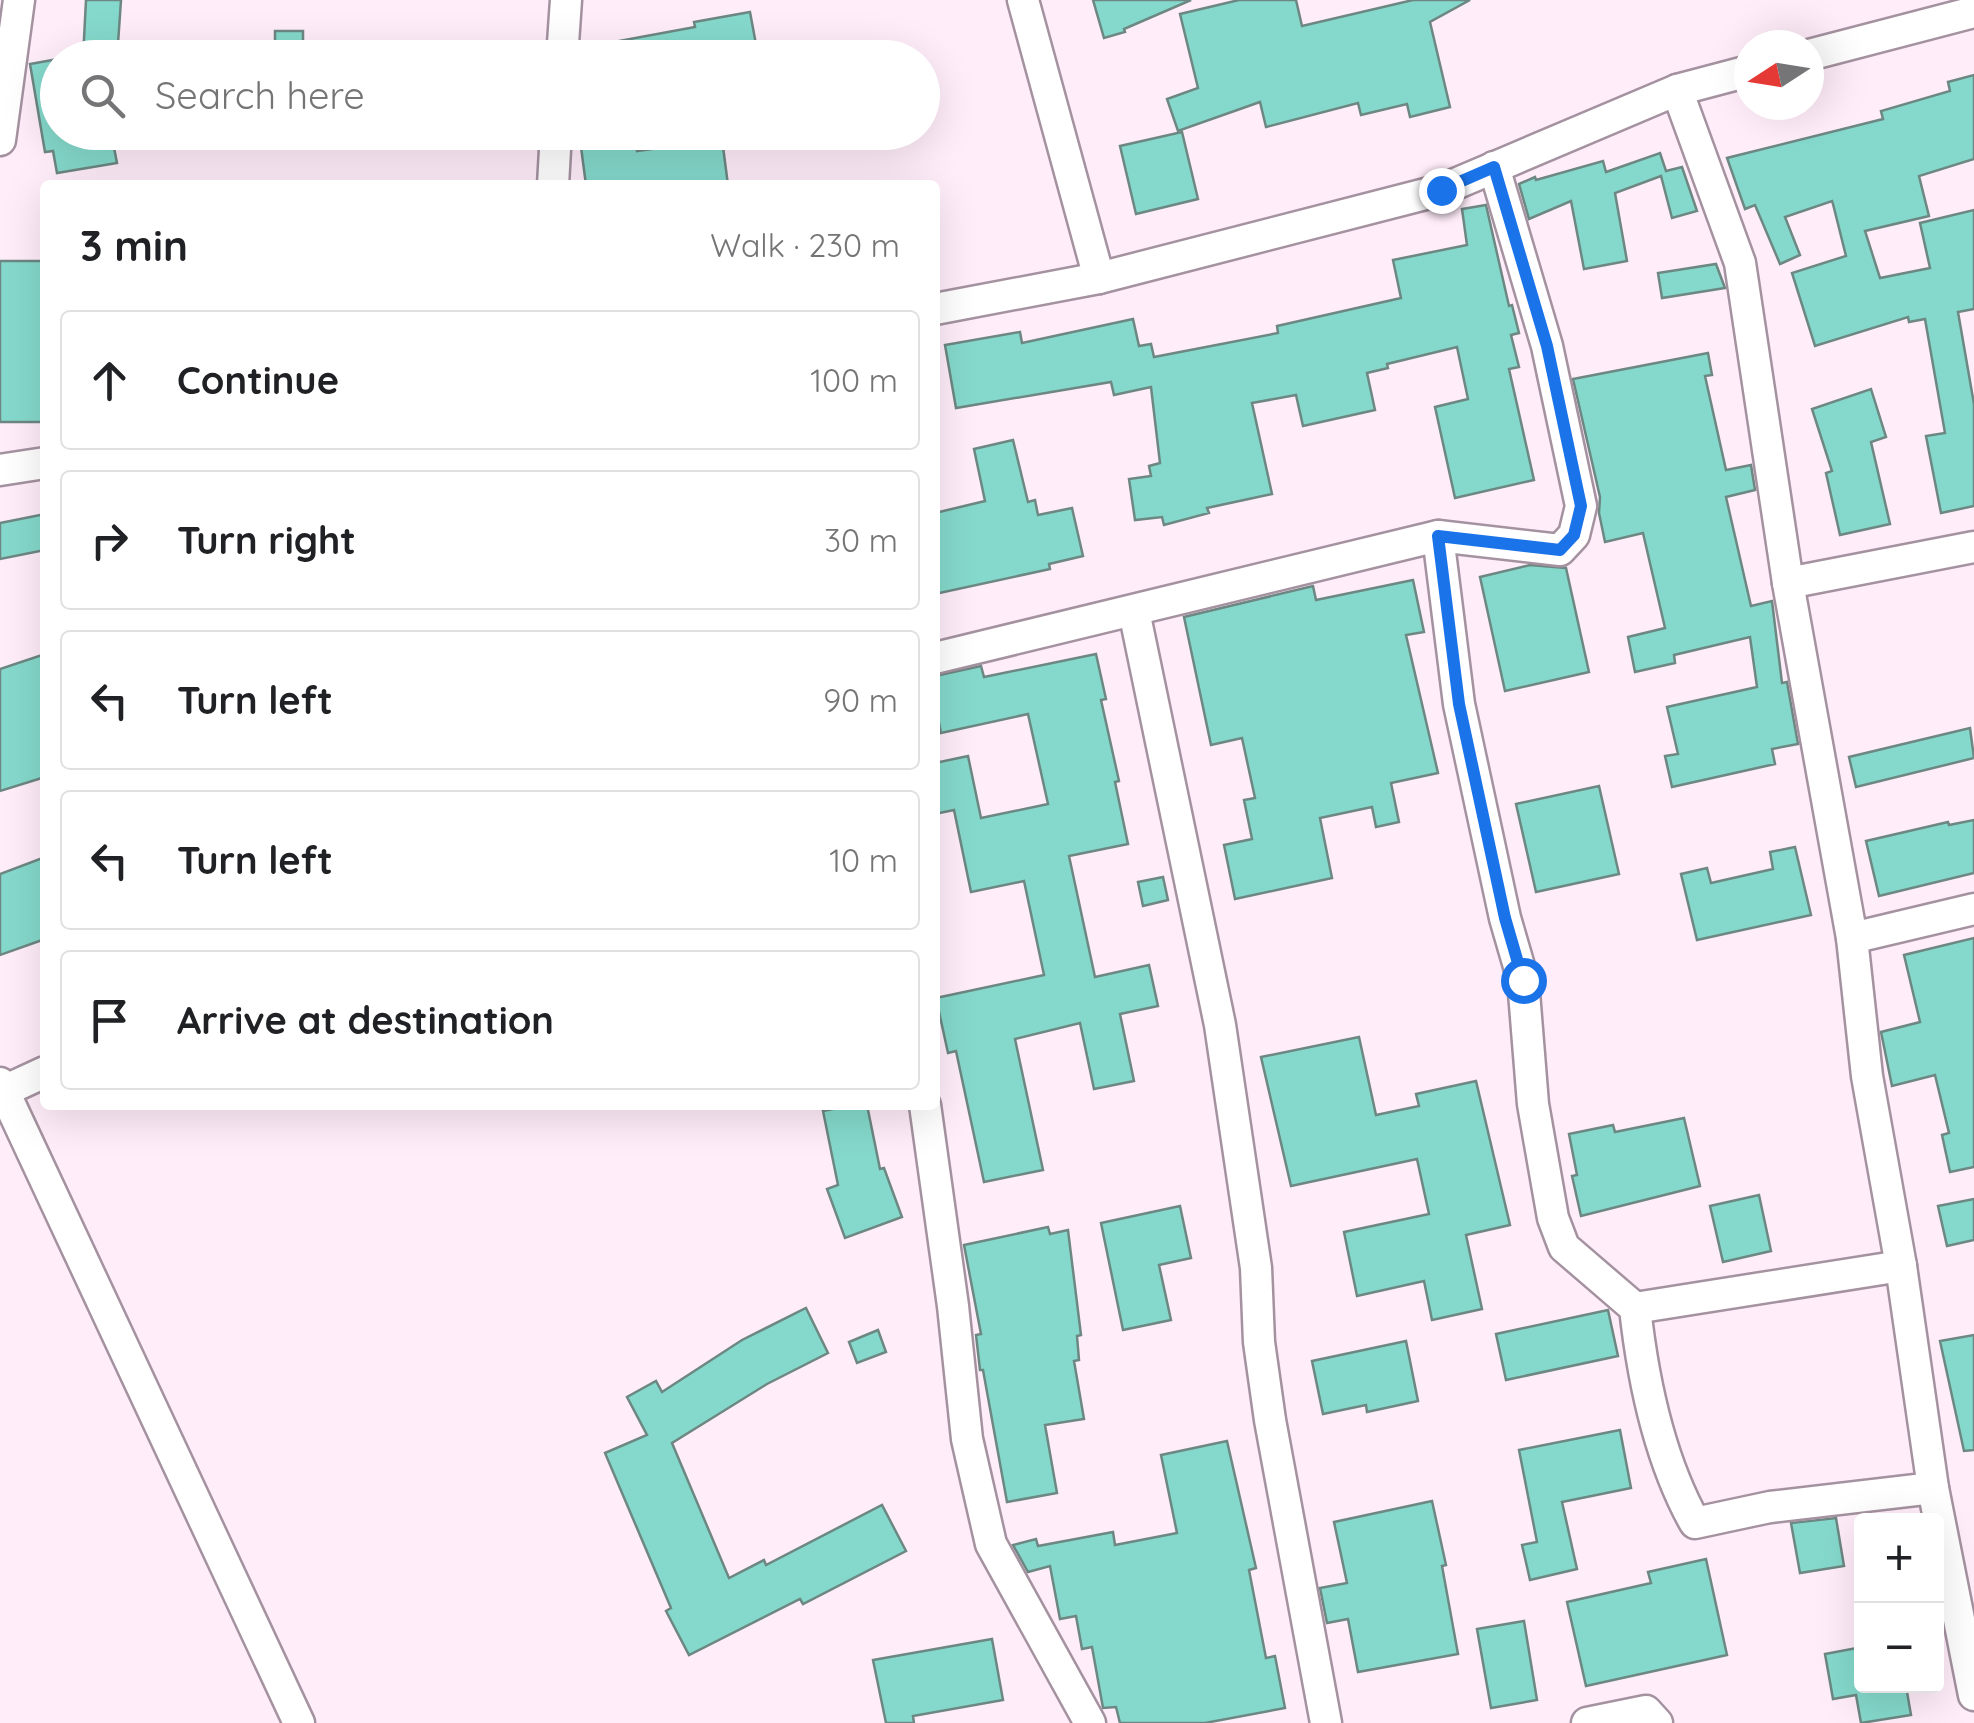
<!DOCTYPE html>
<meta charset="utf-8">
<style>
:root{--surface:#fff;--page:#f6f6f6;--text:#202124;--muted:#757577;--line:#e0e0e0}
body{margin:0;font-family:Quicksand,sans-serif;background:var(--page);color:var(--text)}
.controls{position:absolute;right:30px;bottom:30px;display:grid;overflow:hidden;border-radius:10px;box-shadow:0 10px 40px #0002}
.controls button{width:90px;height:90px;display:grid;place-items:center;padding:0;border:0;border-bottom:2px solid var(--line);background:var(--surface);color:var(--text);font:50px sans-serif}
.compass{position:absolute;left:1734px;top:30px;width:90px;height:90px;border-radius:50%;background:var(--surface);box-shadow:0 10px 40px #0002;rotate:258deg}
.stop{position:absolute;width:30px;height:30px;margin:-22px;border:8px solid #1a73e8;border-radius:50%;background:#fff}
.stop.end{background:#1a73e8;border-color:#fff;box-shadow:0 2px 10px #0008}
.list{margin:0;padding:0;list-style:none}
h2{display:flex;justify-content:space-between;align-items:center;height:130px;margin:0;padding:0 40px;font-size:42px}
h2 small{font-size:32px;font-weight:400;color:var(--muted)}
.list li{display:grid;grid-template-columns:65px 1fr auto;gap:30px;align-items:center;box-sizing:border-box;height:140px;margin:0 20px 20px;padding:0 20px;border:2px solid var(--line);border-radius:10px}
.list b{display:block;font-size:38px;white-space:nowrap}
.list em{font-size:32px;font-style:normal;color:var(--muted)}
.icon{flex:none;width:55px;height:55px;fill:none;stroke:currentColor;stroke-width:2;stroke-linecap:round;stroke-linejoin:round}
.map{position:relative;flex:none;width:1974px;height:1723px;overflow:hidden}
.search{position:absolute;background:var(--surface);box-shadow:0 10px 40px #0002;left:40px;top:40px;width:900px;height:110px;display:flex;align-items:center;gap:25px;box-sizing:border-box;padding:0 35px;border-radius:55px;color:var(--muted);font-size:38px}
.panel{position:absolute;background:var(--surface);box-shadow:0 10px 40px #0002;left:40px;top:180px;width:900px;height:930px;border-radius:10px}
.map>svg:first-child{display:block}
</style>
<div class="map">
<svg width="1974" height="1723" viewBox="0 0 1974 1723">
<rect width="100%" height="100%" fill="#ffedfa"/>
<!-- building -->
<g fill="#85d9cc" stroke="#6d8782" stroke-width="2.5">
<polygon points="86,0 121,0 118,44 121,58 83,58"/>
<polygon points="1093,0 1191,0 1124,29 1125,32 1104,38"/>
<polygon points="1239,0 1296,0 1302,26 1413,0 1470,0 1430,22 1450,107 1410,117 1407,104 1361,115 1358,103 1266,127 1260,102 1178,131 1167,99 1198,88 1180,14"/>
<polygon points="750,12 758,55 593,58 592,46 695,27 694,22"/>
<rect x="275" y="31" width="28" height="27"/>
<polygon points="58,59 58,132 111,132 117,163 57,173 53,151 45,152 30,64"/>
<polygon points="1974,75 1974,159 1919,176 1929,216 1865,231 1880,278 1930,268 1920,223 1974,210 1974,309 1958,312 1974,404 1974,506 1941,513 1926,436 1945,433 1925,319 1909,322 1908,317 1815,346 1792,273 1846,256 1833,204 1832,201 1785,217 1800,255 1780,264 1755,205 1745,209 1727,158 1883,119 1881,111 1950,91 1948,82"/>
<polygon points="579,132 634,132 637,151 722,139 728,185 586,185"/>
<polygon points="1182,132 1198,199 1136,214 1120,146"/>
<polygon points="1660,153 1666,171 1682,167 1697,211 1672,218 1661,176 1615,193 1627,261 1584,269 1571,201 1529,219 1519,184 1535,177 1536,180 1603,161 1606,172"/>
<polygon points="1486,205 1509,306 1512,305 1519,333 1511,335 1519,367 1509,369 1534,480 1455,498 1435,407 1468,399 1457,347 1387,364 1388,368 1367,373 1375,410 1303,426 1296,395 1252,403 1272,494 1207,508 1209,513 1164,525 1162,517 1135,520 1129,479 1151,476 1149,466 1160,463 1151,387 1114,395 1111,382 956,408 945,345 1020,332 1022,343 1133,319 1139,346 1151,344 1154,357 1278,333 1277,326 1401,298 1393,260 1467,245 1462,209"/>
<rect x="0" y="261" width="45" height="161"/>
<polygon points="1716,264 1725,288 1662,298 1658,273"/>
<polygon points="1708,353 1712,375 1705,376 1726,470 1751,465 1755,490 1726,497 1751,606 1772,601 1782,683 1787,682 1798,744 1772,749 1775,764 1672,787 1665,756 1678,754 1667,707 1757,687 1750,637 1674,655 1675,663 1635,672 1628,637 1665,628 1643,533 1605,542 1599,513 1600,497 1573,379"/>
<polygon points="1871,389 1886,437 1871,442 1890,524 1840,535 1826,473 1832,471 1812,409"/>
<polygon points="1013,440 1028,502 1035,500 1038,515 1072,508 1083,556 1049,564 1050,569 935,594 935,513 985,501 974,449"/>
<polygon points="45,514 45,550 0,559 0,523"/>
<polygon points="1530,565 1566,568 1589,672 1505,691 1480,577"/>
<polygon points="1413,580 1424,632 1406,635 1438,773 1391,783 1399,822 1376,827 1372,807 1320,818 1332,878 1235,899 1224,845 1252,839 1244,800 1255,798 1242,738 1211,745 1184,617 1313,586 1316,600"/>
<polygon points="45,654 45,777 0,791 0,669"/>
<polygon points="1096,654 1106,699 1101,700 1119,781 1115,782 1128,844 1069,856 1095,977 1149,965 1158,1006 1120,1014 1134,1081 1094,1089 1080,1023 1015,1039 1043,1170 984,1182 956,1051 948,1053 936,998 1044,975 1024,881 971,892 954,810 935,814 935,763 968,756 981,818 1048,804 1028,714 941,733 935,702 935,676 981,666 984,677"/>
<polygon points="1970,728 1974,758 1856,787 1849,757"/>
<polygon points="1599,786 1619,874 1536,892 1516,804"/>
<polygon points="1974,820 1974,873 1879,896 1866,841 1948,822 1949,825"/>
<polygon points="1795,847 1811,915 1697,940 1681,874 1707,868 1711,883 1773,869 1770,852"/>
<polygon points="45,857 45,939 0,955 0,874"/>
<polygon points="1163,877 1168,900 1143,906 1138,882"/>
<polygon points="1974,938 1974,1167 1950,1172 1942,1135 1949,1133 1935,1075 1892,1086 1881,1032 1920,1022 1904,955"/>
<polygon points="1359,1037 1376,1115 1419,1106 1416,1094 1476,1081 1510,1225 1466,1235 1482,1309 1432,1320 1424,1281 1357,1296 1344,1232 1429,1214 1417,1159 1291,1186 1261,1057"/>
<polygon points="852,1105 867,1105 880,1169 884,1168 902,1217 845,1238 827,1189 838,1185 823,1111"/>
<polygon points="1684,1118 1700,1186 1581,1216 1572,1176 1577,1175 1569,1134 1613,1125 1615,1132"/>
<polygon points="1759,1195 1771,1251 1723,1262 1710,1206"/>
<polygon points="1974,1199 1974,1240 1947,1246 1938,1206"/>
<polygon points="1180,1206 1191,1258 1159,1265 1171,1320 1123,1330 1101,1223"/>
<polygon points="1048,1227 1050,1234 1068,1230 1081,1335 1077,1336 1079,1360 1074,1361 1084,1419 1045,1425 1057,1493 1007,1502 983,1370 980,1370 976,1335 981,1334 964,1245"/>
<polygon points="806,1308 828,1353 767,1384 672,1443 729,1578 764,1560 766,1565 882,1505 906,1551 803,1604 800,1599 689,1655 666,1611 671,1608 605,1453 647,1435 627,1397 656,1381 662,1392 742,1340"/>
<polygon points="1608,1310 1618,1356 1506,1380 1496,1334"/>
<polygon points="878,1330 886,1352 857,1363 849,1342"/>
<polygon points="1974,1335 1974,1450 1964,1451 1940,1341"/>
<polygon points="1406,1341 1418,1401 1367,1412 1366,1405 1323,1414 1312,1361"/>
<polygon points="1620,1430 1631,1488 1562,1502 1577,1569 1530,1580 1522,1545 1537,1542 1519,1450"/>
<polygon points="1227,1441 1256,1568 1249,1570 1266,1658 1275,1656 1285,1708 1205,1723 1120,1723 1116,1707 1103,1708 1092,1647 1082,1649 1076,1616 1060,1619 1050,1566 1028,1572 1013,1545 1036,1539 1038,1546 1113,1532 1115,1545 1177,1533 1161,1455"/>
<polygon points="1432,1501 1446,1565 1442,1566 1458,1654 1358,1672 1348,1619 1327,1623 1320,1588 1347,1583 1334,1522"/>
<polygon points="1836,1518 1844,1566 1800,1573 1791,1523"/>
<polygon points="1706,1559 1727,1655 1586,1686 1567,1602 1651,1583 1648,1572"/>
<polygon points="1524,1621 1537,1700 1491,1708 1477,1629"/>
<polygon points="992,1639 1003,1700 913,1716 914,1723 886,1723 873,1660"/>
<polygon points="1862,1647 1862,1686 1906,1686 1911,1715 1861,1723 1856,1695 1833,1699 1825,1654"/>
</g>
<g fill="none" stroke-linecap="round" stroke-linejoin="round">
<!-- minor casing -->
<g stroke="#a592a0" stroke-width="35">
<g id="minor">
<polyline points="1023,0 1099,278"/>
<polyline points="1809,55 1974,12"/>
<polyline points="562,58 566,0"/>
<polyline points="1677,90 1740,263 1788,583 1852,938 1867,1076 1901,1266 1933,1488 1974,1695"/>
<polyline points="0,140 19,0"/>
<polyline points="553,185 556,132"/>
<polyline points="935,309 1099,278 1441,190 1677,90 1749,71"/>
<polyline points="0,470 45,463"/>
<path d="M 1438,536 L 1459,704 L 1505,918 L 1523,980 L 1533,1104 L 1553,1218 L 1564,1247 L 1635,1308 C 1643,1381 1659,1459 1695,1523 L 1770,1507 L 1933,1488"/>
<polyline points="1788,583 1974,547"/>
<polyline points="1134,611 1220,1025 1256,1268 1259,1342 1270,1420 1326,1723"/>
<polyline points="935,658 1438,536 1560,550 1574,535 1581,506 1547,346 1494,167"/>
<polyline points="1852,938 1974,909"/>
<polyline points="0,1083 299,1723"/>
<polyline points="4,1091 45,1072"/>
<polyline points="925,1105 953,1306 967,1439 991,1544 1090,1723"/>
<polyline points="1635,1308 1901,1266"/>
<polyline points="1587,1723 1646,1711 1657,1723"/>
</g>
</g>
<!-- minor -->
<use href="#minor" stroke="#fff" stroke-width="30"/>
</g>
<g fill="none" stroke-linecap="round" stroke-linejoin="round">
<!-- route -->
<polyline stroke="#1a73e8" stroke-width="12" points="1441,190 1494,167 1547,346 1581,506 1574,535 1560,550 1438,536 1459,704 1505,918 1523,980"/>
</g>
</svg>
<div class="controls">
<button>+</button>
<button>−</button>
</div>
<svg class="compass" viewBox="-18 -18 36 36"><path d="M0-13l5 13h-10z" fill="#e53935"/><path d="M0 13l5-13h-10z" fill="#757577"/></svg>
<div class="stop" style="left:1523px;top:980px"></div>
<div class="stop end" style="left:1441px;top:190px"></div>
<div class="search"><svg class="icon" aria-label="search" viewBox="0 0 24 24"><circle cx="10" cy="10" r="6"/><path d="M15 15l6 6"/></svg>Search here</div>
<section class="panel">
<h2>3 min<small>Walk · 230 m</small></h2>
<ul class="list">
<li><svg class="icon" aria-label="ahead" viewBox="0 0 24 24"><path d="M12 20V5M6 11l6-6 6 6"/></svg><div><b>Continue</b></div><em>100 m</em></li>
<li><svg class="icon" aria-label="right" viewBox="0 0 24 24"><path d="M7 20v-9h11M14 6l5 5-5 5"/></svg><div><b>Turn right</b></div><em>30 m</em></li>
<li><svg class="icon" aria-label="left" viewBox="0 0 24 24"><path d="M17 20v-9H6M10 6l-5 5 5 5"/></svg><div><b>Turn left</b></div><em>90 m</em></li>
<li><svg class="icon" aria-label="left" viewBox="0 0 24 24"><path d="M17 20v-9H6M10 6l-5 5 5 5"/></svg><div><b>Turn left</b></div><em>10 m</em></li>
<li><svg class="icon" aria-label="arrive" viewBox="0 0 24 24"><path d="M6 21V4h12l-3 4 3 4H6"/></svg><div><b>Arrive at destination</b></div></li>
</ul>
</section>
</div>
